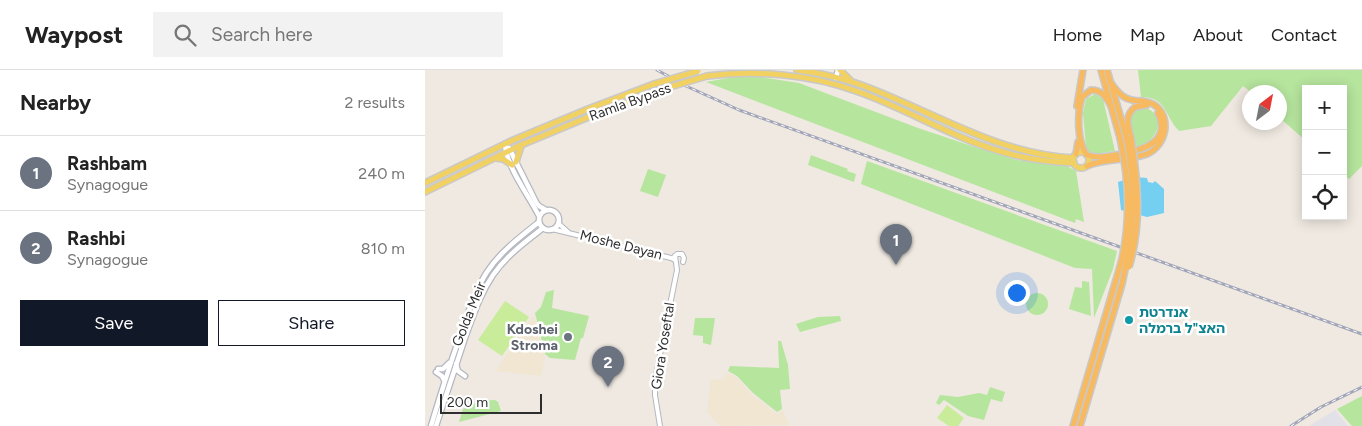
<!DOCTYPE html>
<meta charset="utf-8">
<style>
:root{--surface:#fff;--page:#f2f2f2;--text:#222;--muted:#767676;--line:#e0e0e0;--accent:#111827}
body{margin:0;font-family:Figtree,"Noto Sans Hebrew",sans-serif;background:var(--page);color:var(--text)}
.controls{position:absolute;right:15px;top:15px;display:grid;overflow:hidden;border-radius:0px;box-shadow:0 2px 12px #0003}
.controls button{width:45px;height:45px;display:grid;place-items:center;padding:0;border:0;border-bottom:1px solid var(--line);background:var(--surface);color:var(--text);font:25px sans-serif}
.compass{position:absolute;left:817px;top:15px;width:45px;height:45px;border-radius:50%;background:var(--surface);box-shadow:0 2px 12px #0003;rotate:32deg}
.scale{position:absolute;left:15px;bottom:12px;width:102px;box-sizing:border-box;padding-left:5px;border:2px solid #2e2e2e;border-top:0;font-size:14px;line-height:18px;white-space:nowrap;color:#2e2e2e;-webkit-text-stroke:4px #fff;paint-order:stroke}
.you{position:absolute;left:591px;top:222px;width:18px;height:18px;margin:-12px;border:4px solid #fff;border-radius:50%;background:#1a73e8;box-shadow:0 0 0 8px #1a73e833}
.badge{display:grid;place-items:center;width:32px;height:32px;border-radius:50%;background:var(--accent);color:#fff;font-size:16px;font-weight:700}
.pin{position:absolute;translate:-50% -41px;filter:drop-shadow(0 1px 2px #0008)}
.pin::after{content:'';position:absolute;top:26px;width:18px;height:15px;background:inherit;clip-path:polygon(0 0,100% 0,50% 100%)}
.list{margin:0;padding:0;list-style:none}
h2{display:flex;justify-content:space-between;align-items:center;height:65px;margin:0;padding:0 20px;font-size:21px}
h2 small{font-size:16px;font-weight:400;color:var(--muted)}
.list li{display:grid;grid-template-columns:32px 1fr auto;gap:15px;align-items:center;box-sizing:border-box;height:75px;padding:0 20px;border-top:1px solid var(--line)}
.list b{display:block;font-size:19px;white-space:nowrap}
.list p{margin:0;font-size:16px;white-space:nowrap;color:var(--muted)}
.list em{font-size:16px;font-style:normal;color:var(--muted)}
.actions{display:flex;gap:10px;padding:15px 20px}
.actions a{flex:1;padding:11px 0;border:1px solid var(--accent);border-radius:0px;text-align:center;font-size:18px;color:var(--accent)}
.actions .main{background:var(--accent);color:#fff}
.icon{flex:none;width:28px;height:28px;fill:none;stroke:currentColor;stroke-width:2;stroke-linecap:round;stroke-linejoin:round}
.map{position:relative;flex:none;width:937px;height:356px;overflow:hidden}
header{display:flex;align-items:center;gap:30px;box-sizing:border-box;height:70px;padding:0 25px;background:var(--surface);border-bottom:1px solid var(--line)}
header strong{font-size:24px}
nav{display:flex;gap:28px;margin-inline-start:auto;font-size:18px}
.search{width:350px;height:45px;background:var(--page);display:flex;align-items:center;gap:12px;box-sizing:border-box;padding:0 18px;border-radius:0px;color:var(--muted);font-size:19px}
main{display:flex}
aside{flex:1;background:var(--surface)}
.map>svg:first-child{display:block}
</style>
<header>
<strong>Waypost</strong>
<div class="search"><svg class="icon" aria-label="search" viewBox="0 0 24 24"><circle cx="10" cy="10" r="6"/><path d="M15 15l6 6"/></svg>Search here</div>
<nav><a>Home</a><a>Map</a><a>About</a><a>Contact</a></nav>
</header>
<main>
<aside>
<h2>Nearby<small>2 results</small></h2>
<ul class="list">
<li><span class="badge" style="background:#6b7280">1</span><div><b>Rashbam</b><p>Synagogue</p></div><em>240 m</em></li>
<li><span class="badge" style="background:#6b7280">2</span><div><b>Rashbi</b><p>Synagogue</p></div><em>810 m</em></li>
</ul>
<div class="actions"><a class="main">Save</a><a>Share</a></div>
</aside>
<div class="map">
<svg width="937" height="356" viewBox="0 0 937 356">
<rect width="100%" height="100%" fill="#efe9e1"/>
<!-- industrial -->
<polygon fill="#e3e1e8" points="910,340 923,356 884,356"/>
<!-- education -->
<g fill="#f0e6d1">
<polygon points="107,246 110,248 120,287 116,306 71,301"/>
<polygon points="303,303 311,307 327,325 352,344 358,340 364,355 295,356 282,342 286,309 296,310"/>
</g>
<!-- green -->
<g fill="#b6e59e">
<path d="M 713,0 L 937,0 L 937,96 L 924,109 L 918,103 L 918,19 L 881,19 L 881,71 L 855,48 L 854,22 L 826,22 L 818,16 L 786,56 L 754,61 C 739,45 742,27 716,27 Z"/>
<polygon points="309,7 336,7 374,13 493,58 562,81 592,90 642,96 651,101 659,152 651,149 650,153 281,12"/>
<polygon points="670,24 678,29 690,81 670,84 663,81 661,78 658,43 661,29"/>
<path d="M 719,37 C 743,45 733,73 711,77 L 704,54 L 704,49 L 709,40 Z"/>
<polygon points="386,85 423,99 422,101 431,104 429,112 383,95"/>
<polygon points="442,91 692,181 688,199 669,248 667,199 650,198 436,114"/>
<polygon points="223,99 241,105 233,127 215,121"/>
<polygon points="657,211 664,212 666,246 644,239 650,217 657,218"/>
<polygon points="129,220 127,238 164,246 158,268 156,268 150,290 125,288 120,284 110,243 116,237 121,222"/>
<circle cx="612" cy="234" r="11"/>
<polygon points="415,246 416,251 375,262 371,254 393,247"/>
<polygon points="270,248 290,248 286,275 278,273 278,266 268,265"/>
<polygon points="353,271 356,271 363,295 365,319 355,320 357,339 352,342 328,323 312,306 303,301 305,296 354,298"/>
<polygon points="565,317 580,322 577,332 566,329 559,350 543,346 519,330 514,335 511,333 515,325 533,327 554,323 562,325"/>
<polygon points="937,326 937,356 927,356 912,339"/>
<polygon points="70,330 73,332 76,341 34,352 38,339 54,331"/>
</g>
<!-- pitch -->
<g fill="#c9ec9a">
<polygon points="80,231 104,247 77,286 53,270"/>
<polygon points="522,335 539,348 533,356 524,356 512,348"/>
</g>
<!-- water -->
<polygon fill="#75cff0" points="709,107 722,108 723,112 728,113 730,111 739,119 739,143 722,147 696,140 693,112"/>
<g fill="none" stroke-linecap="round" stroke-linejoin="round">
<!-- tertiary casing -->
<g stroke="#b4b7c1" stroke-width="6">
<g id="tertiary">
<polyline points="133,153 143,162"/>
<polyline points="127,159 246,188 250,190"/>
<polyline points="249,187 252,184 257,184 259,188 258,192"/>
<polyline points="235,356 230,325 230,310 252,200 250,186"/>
</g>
</g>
<!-- secondary casing -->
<g stroke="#b4b7c1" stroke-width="7">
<g id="secondary">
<polyline points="411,8 413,0"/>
<path d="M 80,74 C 82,98 103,124 114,146"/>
<polyline points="84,78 111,132 114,136 121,140"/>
<circle cx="124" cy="150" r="10"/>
<polyline points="31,294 33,301 40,306"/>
<polyline points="13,299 18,299 24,293"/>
<polyline points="11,302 17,306 19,310"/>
<path d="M 6,356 C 16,323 26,290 38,258 C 44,239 51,219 62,202 C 75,182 95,167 114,152"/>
<path d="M 11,356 C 21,325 31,295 41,265 C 49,244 55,224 68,205 C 81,186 100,172 118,158"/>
</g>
</g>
<!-- primary casing -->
<g stroke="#c9c9c9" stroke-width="8">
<g id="primary">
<path d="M 372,0 C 395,3 417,8 439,16 C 509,42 572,84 648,88"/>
<polyline points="415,0 425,10"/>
<path d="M 282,6 C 331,0 384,4 431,21 C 481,38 527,68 578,82 C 601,89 625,92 649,93"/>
<circle cx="656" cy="90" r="8"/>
<polyline points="71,88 78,89 87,95"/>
<polyline points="91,92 96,76"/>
<polyline points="0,113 86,71 163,39 229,14"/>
<polyline points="0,122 96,75 166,46 238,19"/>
</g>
</g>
<!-- trunk casing -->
<g stroke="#c9c9c9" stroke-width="8">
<g id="trunk">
<polyline points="676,0 695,68"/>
<polyline points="682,0 701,66"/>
<polyline points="652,36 658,0"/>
<path d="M 706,68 C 703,56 699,46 710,37 L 722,35"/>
<polyline points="651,84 653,72"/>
<path d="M 661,84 C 652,70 652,43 657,27 L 666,20 C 677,20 681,27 686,36"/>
<path d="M 662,85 C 673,89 685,86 697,84 C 717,80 747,72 733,43"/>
<path d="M 662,96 C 677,88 703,91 722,84 C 741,76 748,46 728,34 C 725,32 721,32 717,31 C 701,31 695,26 686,13"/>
<polyline points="648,356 696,193"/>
<polyline points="655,356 697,214 701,195"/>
</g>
</g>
<!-- tertiary -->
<use href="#tertiary" stroke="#fff" stroke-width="4"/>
<!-- secondary -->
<use href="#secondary" stroke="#fff" stroke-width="4.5"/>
<!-- primary -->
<use href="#primary" stroke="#f2d163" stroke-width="5"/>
<!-- trunk -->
<use href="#trunk" stroke="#f8ba60" stroke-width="5"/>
<!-- rail casing -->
<g stroke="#a3a6b8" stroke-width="3">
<g id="rail">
<polyline points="232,0 261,16 314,40 937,264"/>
<polyline points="866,356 896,337 937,317"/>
</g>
</g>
<!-- rail -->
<use href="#rail" stroke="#fff" stroke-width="1" stroke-dasharray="4" stroke-linecap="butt"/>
<!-- primary-bridge casing -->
<g stroke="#c9c9c9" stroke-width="8" stroke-linecap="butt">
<g id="primary-bridge">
<polyline points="229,14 273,1"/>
<polyline points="238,19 282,6"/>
</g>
</g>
<!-- trunk-bridge casing -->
<g stroke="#c9c9c9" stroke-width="8" stroke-linecap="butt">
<g id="trunk-bridge">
<path d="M 701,66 C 710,110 710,151 701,195"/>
<path d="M 695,68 C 704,109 706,151 696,193"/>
<path d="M 704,197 C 717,155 713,110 706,68"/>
</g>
</g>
<!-- primary-bridge -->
<use href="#primary-bridge" stroke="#f2d163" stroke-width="5"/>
<!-- trunk-bridge -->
<use href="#trunk-bridge" stroke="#f8ba60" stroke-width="5"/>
</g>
<!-- markers -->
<circle fill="#0f9aa8" stroke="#fff" stroke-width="2" cx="704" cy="250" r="5"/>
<circle fill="#6b7280" stroke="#fff" stroke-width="2" cx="143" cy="267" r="5"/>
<g text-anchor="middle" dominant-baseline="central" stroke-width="5" stroke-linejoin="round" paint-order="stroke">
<!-- street labels -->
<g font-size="14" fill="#2e2e2e" stroke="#fff">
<text transform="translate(205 32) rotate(-20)">Ramla Bypass</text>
<text transform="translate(196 175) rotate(14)">Moshe Dayan</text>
<text transform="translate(44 244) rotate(-68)">Golda Meir</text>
<text transform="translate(238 276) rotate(-81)">Giora Yoseftal</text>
</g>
<!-- culture labels -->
<g font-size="14" font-weight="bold" fill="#0d838f" stroke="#fff" text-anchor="start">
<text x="714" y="242">אנדרטת<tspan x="714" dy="16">האצ"ל ברמלה</tspan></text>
</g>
<!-- worship labels -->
<g font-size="14" font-weight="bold" fill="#5b616d" stroke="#fff" text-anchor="end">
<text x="133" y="259">Kdoshei<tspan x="133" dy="16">Stroma</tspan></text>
</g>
</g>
</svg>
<div class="controls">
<button>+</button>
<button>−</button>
<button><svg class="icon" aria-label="locate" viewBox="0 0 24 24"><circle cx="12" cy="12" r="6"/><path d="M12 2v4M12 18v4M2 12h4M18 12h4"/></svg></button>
</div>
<svg class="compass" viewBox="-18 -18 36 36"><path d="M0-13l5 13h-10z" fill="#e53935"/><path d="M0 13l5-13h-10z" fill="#767676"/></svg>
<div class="scale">200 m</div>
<div class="you"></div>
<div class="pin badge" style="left:471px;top:195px;background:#6b7280">1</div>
<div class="pin badge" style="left:183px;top:317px;background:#6b7280">2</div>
</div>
</main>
